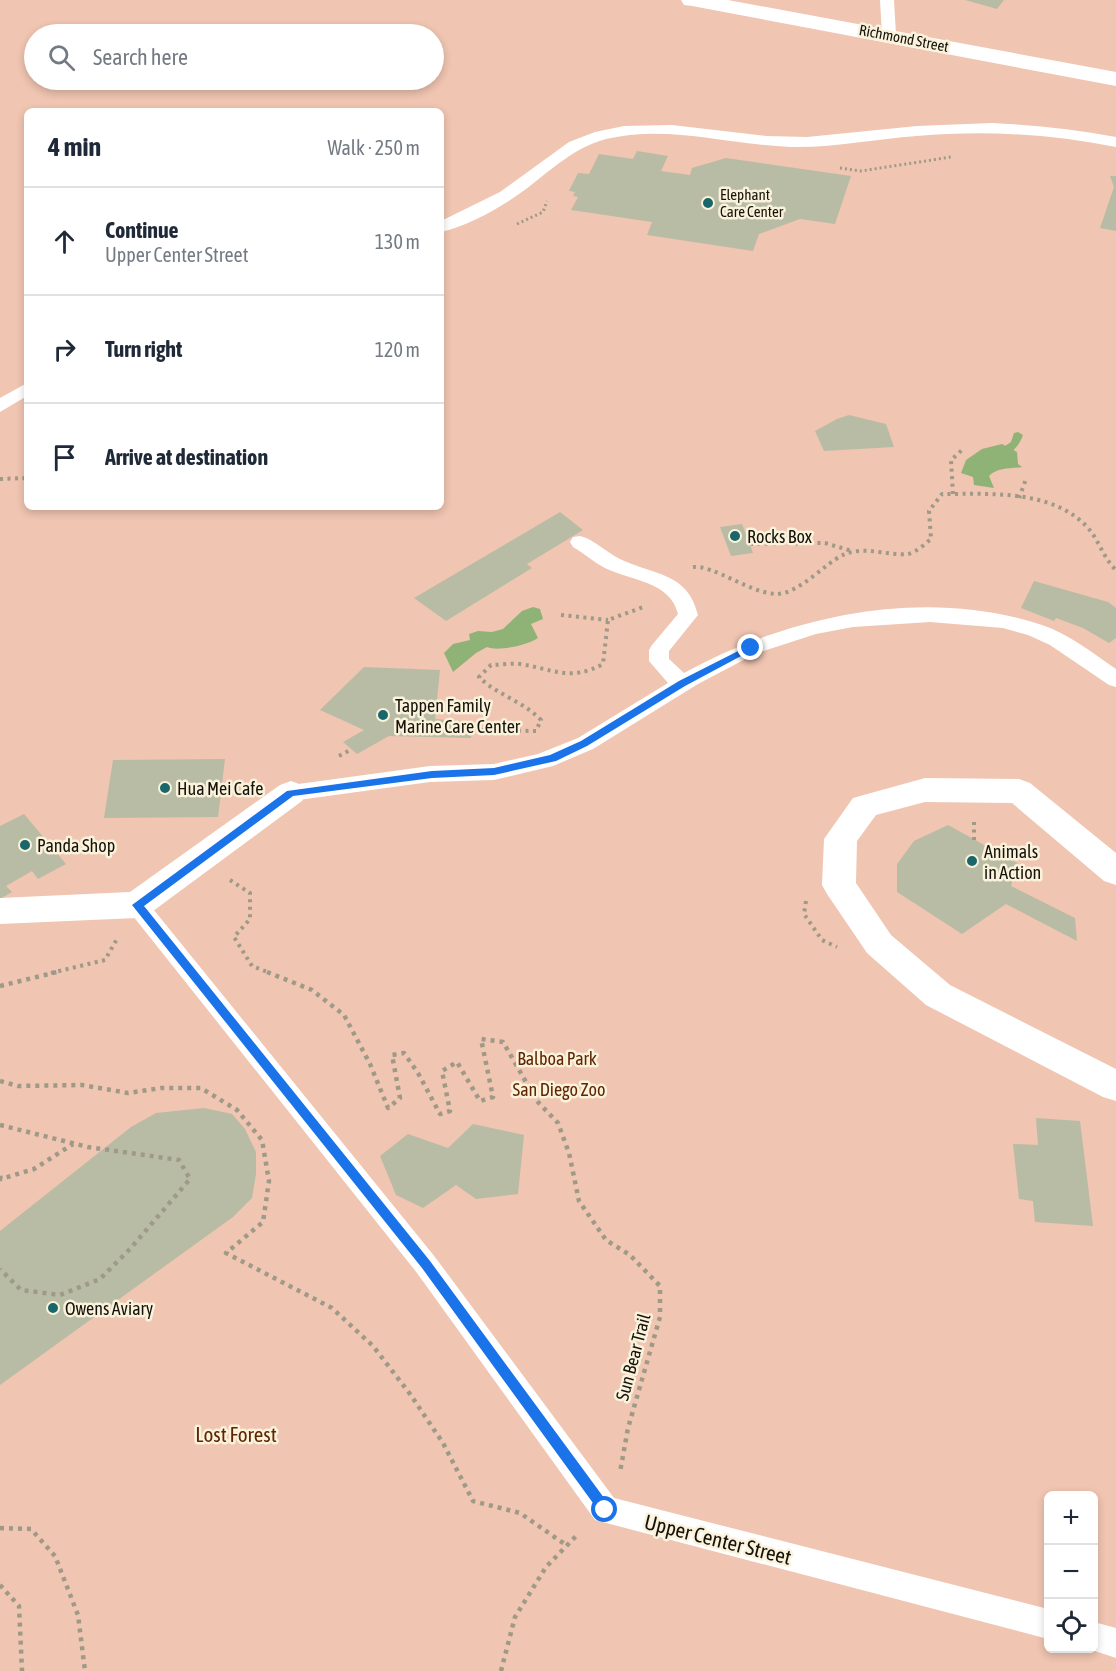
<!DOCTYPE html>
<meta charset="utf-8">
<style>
:root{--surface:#fff;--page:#f2f2f3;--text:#1f2937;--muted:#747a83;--line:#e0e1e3}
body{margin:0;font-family:"Asap Condensed",sans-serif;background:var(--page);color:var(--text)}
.controls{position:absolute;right:18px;bottom:18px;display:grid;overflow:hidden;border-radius:9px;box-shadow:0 3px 9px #0003}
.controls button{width:54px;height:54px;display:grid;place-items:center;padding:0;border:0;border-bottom:2px solid var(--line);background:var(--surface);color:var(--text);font:30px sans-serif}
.stop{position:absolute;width:18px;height:18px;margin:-14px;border:4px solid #1a73e8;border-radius:50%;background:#fff}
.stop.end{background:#1a73e8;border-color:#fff;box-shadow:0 2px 6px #0008}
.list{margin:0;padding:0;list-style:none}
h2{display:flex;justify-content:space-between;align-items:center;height:78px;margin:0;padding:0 24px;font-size:26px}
h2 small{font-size:20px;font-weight:400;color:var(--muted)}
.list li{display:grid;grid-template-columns:39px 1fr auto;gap:18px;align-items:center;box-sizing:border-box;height:108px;padding:0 24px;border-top:2px solid var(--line)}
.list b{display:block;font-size:22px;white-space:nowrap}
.list p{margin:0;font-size:20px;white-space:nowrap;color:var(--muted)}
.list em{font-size:20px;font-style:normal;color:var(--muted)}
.icon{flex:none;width:33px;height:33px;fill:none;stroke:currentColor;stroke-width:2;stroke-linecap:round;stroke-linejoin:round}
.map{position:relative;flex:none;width:1116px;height:1671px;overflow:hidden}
.search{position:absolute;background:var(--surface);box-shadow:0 3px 9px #0003;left:24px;top:24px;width:420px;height:66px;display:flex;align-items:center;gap:15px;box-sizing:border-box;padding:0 21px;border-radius:33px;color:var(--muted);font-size:22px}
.panel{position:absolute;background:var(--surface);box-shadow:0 3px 9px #0003;left:24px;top:108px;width:420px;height:402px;border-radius:9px}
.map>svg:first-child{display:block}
</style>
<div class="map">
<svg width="1116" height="1671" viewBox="0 0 1116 1671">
<rect width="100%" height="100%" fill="#faf2db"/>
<!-- green -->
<path fill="#f0c5b1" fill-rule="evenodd" d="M 0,0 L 1116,0 L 1116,1671 L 0,1671 ZM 34,34 L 434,34 L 434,80 L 34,80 ZM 27,111 L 441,111 L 441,507 L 27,507 ZM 1048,1496 L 1094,1496 L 1094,1648 L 1048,1648 Z"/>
<!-- water -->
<g fill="#8fb377">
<path d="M 1002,444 L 1017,452 L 1018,464 L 1022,467 C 1010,469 998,467 989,476 L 994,488 L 974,485 L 973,477 L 961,473 L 966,460 L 982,449 Z"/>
<path d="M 533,607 L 540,609 L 543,619 L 531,624 L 538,638 C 528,645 498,652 487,647 L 476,653 L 453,672 L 444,653 L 453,644 L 470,640 L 469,634 L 478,631 L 492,632 L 503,629 L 522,611 Z"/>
</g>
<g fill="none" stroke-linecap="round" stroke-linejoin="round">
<!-- stream -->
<path fill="#8fb377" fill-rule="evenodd" d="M 1018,432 L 1023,435 C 1019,447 1007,460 993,458 L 993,454 L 1011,442 L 1014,433 Z"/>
</g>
<!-- building -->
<g fill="#b9bca5">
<polygon points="965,0 1004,0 997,9"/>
<polygon points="637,151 668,156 661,171 690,175 692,168 726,158 851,176 835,224 800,219 759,234 753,251 647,235 652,222 571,210 578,197 573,196 575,192 569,191 578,173 589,174 599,154 633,159"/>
<polygon points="1110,176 1116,176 1116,231 1100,228 1114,187"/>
<polygon points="849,415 886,424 894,447 824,451 815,431 837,419"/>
<polygon points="560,512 583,530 527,564 532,568 446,621 414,598"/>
<polygon points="742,524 753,553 731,556 720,527"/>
<polygon points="1034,581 1108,602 1116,608 1116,638 1109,643 1083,628 1056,618 1054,621 1021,608"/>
<polygon points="364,667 440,670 435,719 474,722 471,738 389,736 357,754 343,742 364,730 320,710"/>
<polygon points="225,759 218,817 104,818 113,760"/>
<polygon points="24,814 66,864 38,879 32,871 6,886 12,892 0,899 0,826"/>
<polygon points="948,825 1017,863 1011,886 1075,918 1077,941 1006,904 962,934 897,892 897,864 914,841"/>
<polygon points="204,1108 232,1114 245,1129 256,1152 256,1174 252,1198 233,1217 0,1385 0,1231 131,1127 156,1113"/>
<polygon points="1036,1118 1080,1121 1093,1226 1035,1222 1033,1201 1019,1199 1013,1144 1038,1145"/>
<polygon points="473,1124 524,1135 518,1194 476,1199 456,1185 423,1208 396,1195 380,1156 408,1134 448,1148"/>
</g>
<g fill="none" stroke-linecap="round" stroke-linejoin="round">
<!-- path-far2 -->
<g stroke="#9f9988" stroke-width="3" stroke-dasharray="2 3" stroke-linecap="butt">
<polyline points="840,168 861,171 951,157"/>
<polyline points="517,224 543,212 547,201"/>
</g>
<!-- path-far1 -->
<g stroke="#9f9988" stroke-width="4" stroke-dasharray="3 4.5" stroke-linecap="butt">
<polyline points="0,479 27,478"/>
<polyline points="953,494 951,460 962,450"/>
<polyline points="1019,498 1026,479"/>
<polyline points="750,544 825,543 852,551"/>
<path d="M 693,567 C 714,565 747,592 776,594 C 799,594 824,564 843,555 C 863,545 887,556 908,554 C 915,553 925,544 931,539 L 929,511 L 942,494 C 989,494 1053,489 1088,528 C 1099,540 1103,558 1116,570"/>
<polyline points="561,615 608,620"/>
<path d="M 473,730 L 536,731 L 541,720 C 523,701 497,695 479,677 L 491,665 C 500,665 510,663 520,664 C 553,669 570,682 603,664 L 608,620 L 646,606"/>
<polyline points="339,756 352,749"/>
<polyline points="974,822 974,840"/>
<polyline points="230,880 250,893 250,919 234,937 252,966 270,973"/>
<polyline points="806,901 804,914 822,940 837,947"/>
<polyline points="51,973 105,960 117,939"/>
</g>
<!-- path -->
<g stroke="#9f9988" stroke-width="4.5" stroke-dasharray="4 5" stroke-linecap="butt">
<polyline points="267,972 312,990 344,1015 370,1064 388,1108 400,1098 392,1055 404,1053 418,1073 440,1114 450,1111 442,1071 457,1062 480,1101 493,1097 481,1039 503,1042 537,1101 558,1123 569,1153 579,1201 606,1240 630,1255 660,1286 660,1317 628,1428 620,1472"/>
<polyline points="0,986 57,972"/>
<polyline points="0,1081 18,1086 82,1085 128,1093 161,1088 201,1088 237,1110 262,1140 269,1181 263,1222 226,1253 332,1308 373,1346 410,1394 443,1443 473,1501 520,1513 566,1545"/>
<polyline points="0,1125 88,1147 179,1160 190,1179 130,1249 100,1279 60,1295 21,1290 0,1269"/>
<polyline points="0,1176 1,1179 34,1169 73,1144"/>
<polyline points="0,1528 31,1529 55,1556 78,1615 85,1671"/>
<polyline points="0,1585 19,1606 22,1671"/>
<polyline points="501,1671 515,1617 546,1567 579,1533"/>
</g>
<!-- lane -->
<g fill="#fff" fill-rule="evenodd">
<polygon points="880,0 894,0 896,35 894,38 884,38 882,35"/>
<path d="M 992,123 C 1034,125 1075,129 1116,137 L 1116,147 C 1050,134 984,130 917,136 C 875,139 833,148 791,147 C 730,145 667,124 606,139 C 575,147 551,170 526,189 C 502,207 470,225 441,232 L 441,221 L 500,192 L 569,142 L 595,132 L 624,126 L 672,125 L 767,136 L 807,137 L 917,126 Z"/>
<polygon points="27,383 27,396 0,412 0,398"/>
<path d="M 580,536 C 595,540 606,552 620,559 C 653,575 688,572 698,615 L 669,651 L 669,659 L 684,673 C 789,615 925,586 1042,625 C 1069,634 1093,653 1116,669 L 1116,687 L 1109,685 L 1050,645 L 1028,635 L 1003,628 L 930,622 L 853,627 L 816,634 L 757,653 L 698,684 L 593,749 L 553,766 L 494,780 L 430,782 L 291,801 L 283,799 L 280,793 L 283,787 L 291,785 L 430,766 L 494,764 L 538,754 L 578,738 L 668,683 L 649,661 L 649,650 L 652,645 L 678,614 C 670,581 631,581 605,568 C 593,562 584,553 573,547 L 570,542 L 573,537 Z"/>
<polygon points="137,896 145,899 435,1257 614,1498 1048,1609 1048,1639 595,1520 417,1273 129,911 125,905 129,899"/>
<polygon points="1094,1622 1116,1628 1116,1658 1086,1648 1094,1648"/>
</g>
<!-- street -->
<g fill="#fff" fill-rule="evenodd">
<polygon points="925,778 1019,779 1030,783 1116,853 1116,885 1104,881 1012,803 925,802 876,815 857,841 856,883 891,935 950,985 1116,1069 1116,1101 1103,1097 926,1005 867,953 827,894 822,885 824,839 853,798"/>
<polygon points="291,781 302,785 307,793 302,801 149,914 137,918 0,924 0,898 130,892 280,785"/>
</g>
<!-- secondary -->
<polygon fill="#fff" fill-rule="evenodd" points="681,0 728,0 1116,72 1116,86 692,6 684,5"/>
</g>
<!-- route -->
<polygon fill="#1a73e8" points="748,646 756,648 685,686 587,746 556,761 494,775 432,778 293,796 144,906 430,1261 610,1506 611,1510 610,1514 605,1516 601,1514 422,1268 132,905 287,791 432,771 494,768 550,755 581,741 679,681"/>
<!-- markers -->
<g fill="#19676a" stroke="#faf2db" stroke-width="2">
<circle cx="708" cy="203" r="6"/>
<circle cx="735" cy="536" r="6"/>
<circle cx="383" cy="715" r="6"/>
<circle cx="165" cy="788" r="6"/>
<circle cx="25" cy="845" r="6"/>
<circle cx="972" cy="861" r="6"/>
<circle cx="53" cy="1308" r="6"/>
</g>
<g text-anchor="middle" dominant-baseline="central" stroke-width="5" stroke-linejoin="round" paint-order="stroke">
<!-- far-street labels -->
<g font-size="15" fill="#15120b" stroke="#faf2db">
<text transform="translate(904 38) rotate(11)">Richmond Street</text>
</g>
<!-- far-poi labels -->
<g font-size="15" fill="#15120b" stroke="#faf2db" text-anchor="start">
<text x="720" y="194">Elephant<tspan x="720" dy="17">Care Center</tspan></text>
</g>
<!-- poi labels -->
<g font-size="18" fill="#15120b" stroke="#faf2db" text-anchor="start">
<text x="747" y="536">Rocks Box</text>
<text x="395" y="705">Tappen Family<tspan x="395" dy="21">Marine Care Center</tspan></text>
<text x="177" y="788">Hua Mei Cafe</text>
<text x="37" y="845">Panda Shop</text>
<text x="984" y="851">Animals<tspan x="984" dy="21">in Action</tspan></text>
<text x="65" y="1308">Owens Aviary</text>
</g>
<!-- park labels -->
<g font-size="18" fill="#602500" stroke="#faf2db">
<text x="557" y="1058">Balboa Park</text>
<text x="559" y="1089">San Diego Zoo</text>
</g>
<!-- street labels -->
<g font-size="18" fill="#15120b" stroke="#faf2db">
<text transform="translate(633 1357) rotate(-75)">Sun Bear Trail</text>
</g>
<!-- near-park labels -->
<g font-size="21" fill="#602500" stroke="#faf2db">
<text x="236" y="1434">Lost Forest</text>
</g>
<!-- near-street labels -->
<g font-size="21" fill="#15120b" stroke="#faf2db">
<text transform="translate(718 1539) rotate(14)">Upper Center Street</text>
</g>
</g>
</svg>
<div class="controls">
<button>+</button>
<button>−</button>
<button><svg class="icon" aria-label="locate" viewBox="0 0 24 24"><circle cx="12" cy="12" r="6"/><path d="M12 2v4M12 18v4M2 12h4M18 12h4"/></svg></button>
</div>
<div class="stop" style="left:605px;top:1510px"></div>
<div class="stop end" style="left:751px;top:648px"></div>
<div class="search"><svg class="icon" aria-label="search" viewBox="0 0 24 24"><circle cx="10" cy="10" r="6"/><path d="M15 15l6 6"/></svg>Search here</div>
<section class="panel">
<h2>4 min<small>Walk · 250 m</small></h2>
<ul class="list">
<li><svg class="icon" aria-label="ahead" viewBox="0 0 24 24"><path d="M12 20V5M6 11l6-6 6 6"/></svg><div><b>Continue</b><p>Upper Center Street</p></div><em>130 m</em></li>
<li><svg class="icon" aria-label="right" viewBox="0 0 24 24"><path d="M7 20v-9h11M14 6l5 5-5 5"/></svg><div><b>Turn right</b></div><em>120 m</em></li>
<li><svg class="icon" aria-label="arrive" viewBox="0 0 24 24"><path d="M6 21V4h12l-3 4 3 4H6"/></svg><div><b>Arrive at destination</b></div></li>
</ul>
</section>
</div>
